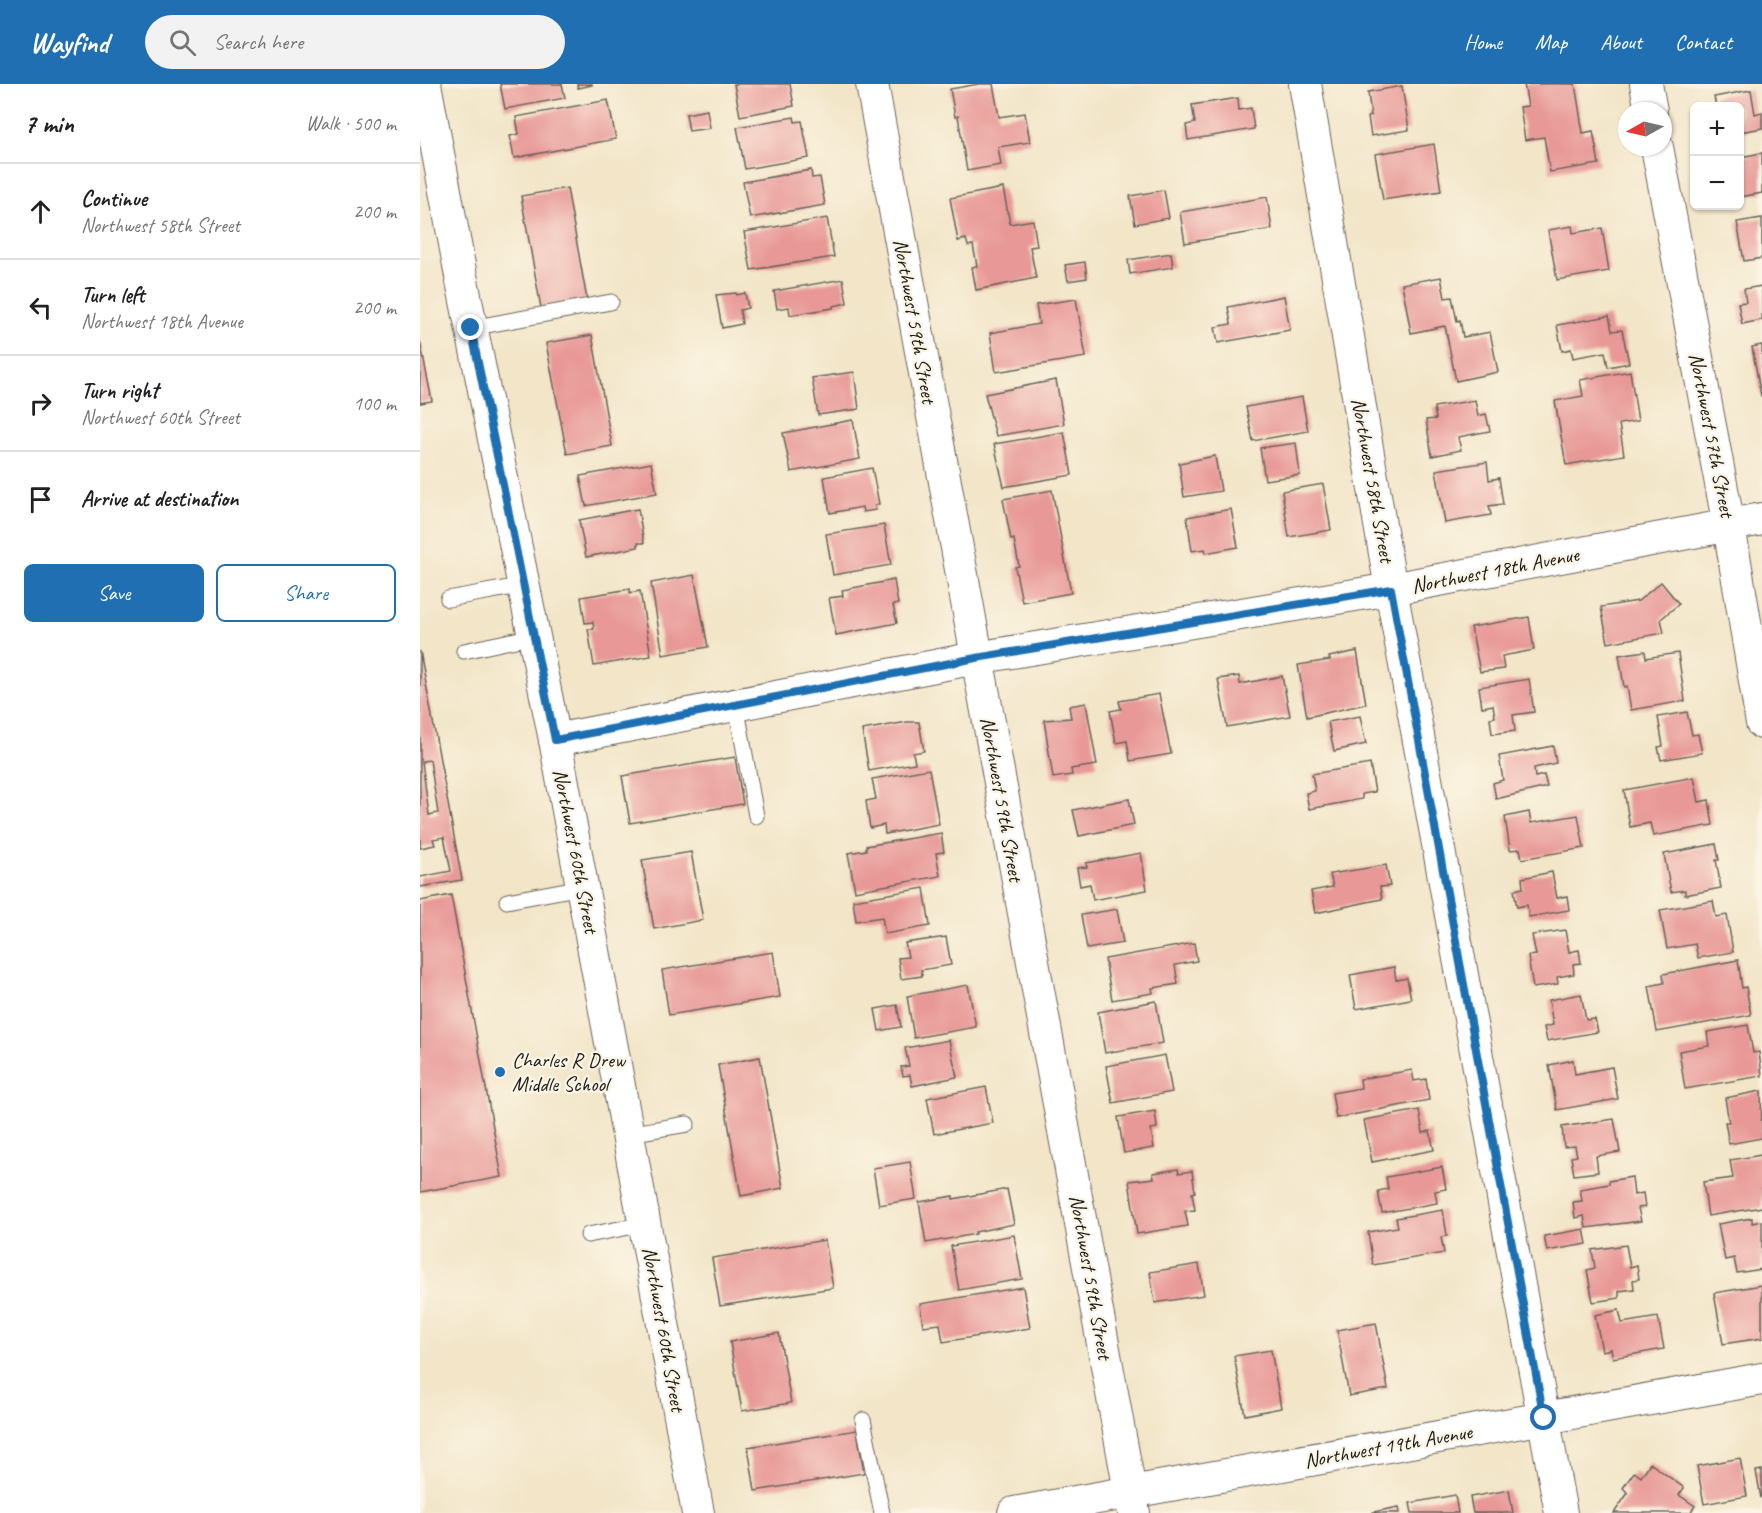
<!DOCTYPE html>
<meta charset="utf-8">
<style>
:root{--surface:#fff;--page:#f2f2f2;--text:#202124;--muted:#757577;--line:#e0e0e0;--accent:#1f6fb2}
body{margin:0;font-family:Caveat,sans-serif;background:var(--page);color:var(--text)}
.controls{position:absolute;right:18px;top:18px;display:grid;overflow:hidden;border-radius:9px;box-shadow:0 2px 4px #0004}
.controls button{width:54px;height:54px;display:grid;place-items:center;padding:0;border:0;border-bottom:2px solid var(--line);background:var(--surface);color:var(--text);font:30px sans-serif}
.compass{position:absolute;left:1198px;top:18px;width:54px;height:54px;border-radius:50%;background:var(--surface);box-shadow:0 2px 4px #0004;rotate:262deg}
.stop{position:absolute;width:18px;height:18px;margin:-14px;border:4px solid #1f6fb2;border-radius:50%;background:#fff}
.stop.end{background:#1f6fb2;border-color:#fff;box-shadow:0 2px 6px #0008}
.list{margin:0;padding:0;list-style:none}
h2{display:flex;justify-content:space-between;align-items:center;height:78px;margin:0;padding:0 24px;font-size:26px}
h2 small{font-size:20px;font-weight:400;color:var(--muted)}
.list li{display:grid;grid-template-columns:39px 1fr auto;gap:18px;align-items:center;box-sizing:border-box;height:96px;padding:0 24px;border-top:2px solid var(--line)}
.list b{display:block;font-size:22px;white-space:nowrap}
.list p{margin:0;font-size:20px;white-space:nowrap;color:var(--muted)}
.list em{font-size:20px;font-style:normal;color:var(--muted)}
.actions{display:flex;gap:12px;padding:18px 24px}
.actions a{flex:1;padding:14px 0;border:2px solid var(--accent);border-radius:9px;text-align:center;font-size:21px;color:var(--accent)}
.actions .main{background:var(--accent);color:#fff}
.icon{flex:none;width:33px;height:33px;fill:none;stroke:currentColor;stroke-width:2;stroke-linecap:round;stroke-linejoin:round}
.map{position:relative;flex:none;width:1342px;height:1429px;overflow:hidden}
header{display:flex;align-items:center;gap:36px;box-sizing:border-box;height:84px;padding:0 30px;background:var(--accent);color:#fff}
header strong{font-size:28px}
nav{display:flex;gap:33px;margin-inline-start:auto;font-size:21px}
.search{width:420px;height:54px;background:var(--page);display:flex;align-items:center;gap:15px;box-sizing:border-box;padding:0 21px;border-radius:33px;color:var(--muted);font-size:22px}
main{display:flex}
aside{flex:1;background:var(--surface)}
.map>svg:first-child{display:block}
</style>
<header>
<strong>Wayfind</strong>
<div class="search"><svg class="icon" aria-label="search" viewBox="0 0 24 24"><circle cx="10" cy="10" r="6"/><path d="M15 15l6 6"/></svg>Search here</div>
<nav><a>Home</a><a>Map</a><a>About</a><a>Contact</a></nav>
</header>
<main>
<aside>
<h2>7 min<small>Walk · 500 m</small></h2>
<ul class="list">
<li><svg class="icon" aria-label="ahead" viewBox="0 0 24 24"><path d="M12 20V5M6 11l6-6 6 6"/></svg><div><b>Continue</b><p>Northwest 58th Street</p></div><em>200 m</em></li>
<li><svg class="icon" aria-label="left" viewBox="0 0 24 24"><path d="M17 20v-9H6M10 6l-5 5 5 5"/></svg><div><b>Turn left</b><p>Northwest 18th Avenue</p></div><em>200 m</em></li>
<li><svg class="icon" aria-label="right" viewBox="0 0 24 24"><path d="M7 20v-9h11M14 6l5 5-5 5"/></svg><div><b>Turn right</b><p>Northwest 60th Street</p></div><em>100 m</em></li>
<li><svg class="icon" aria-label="arrive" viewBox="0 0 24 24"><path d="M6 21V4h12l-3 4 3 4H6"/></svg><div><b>Arrive at destination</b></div></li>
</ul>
<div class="actions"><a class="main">Save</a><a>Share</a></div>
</aside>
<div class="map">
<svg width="1342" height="1429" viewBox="0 0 1342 1429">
<rect width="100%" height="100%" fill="#fcf5e5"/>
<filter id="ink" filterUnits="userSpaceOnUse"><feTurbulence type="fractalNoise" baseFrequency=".0167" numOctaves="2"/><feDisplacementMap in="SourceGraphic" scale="12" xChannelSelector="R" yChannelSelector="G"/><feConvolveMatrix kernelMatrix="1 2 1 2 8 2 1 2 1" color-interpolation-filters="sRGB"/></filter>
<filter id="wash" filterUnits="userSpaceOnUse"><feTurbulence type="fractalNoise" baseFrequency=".008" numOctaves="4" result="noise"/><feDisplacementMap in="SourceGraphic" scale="24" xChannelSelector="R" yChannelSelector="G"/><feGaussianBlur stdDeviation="1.35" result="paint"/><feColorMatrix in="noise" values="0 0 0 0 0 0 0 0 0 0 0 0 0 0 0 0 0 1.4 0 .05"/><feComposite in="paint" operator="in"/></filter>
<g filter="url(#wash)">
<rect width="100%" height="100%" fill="#f2e5c8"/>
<g id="blocks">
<!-- building -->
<g fill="#e89997" fill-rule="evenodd">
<polygon points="80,0 142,0 145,14 85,25"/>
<polygon points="157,0 172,0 172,1 158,4"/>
<polygon points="314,0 370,0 374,22 320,32"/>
<polygon points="559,0 573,0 579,33 605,29 610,58 578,63 581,81 547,87 538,32 535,33 530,5"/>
<polygon points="1104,0 1155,0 1163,49 1173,47 1179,80 1130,88 1124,53 1105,56 1100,23 1108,22"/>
<polygon points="982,2 989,46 951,52 948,33 951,32 948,8"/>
<polygon points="1331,6 1335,30 1342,28 1342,44 1320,48 1320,22 1296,22 1294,13"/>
<polygon points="818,14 819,26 831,24 834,45 768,56 766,41 775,39 772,21"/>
<polygon points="188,16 196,55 94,74 90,52 99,50 96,33"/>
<polygon points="287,26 290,44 269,47 266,30"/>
<polygon points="374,33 375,38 382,37 389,74 325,85 317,43"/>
<polygon points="1014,60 1021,107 963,116 955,70"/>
<polygon points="1342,69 1342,109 1320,113 1320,73"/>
<polygon points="391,86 392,94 400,93 405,121 330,134 323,98"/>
<polygon points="147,104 167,216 121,224 101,112"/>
<polygon points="583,104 590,140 613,136 617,162 610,163 616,194 556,206 552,183 557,182 553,161 548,162 546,155 538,157 530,114"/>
<polygon points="744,106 749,134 715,140 710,112"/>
<polygon points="847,113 852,145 765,159 760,128"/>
<polygon points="407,134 414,173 331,186 324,148"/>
<polygon points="1342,134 1342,174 1324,177 1317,138"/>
<polygon points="1152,142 1153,149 1182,144 1189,187 1137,196 1128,146"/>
<polygon points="751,169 753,183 710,190 708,176"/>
<polygon points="665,178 667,194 648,197 645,181"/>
<polygon points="1021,193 1025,214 1032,213 1037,237 1040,236 1043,253 1070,248 1078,288 1036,297 1025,242 991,249 982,200"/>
<polygon points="423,195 427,219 413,222 413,224 370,231 369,223 357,225 354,207"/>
<polygon points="1342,202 1342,236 1322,240 1318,219 1326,218 1324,205"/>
<polygon points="316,209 317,211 325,209 328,224 320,226 322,240 302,244 296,211"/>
<polygon points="864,212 870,246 798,259 795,243 811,240 808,223"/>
<polygon points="656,215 666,273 576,288 570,249 619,240 616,221"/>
<polygon points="1189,232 1192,247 1202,246 1209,279 1188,283 1185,268 1153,274 1151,265 1142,267 1137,241"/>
<polygon points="172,251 192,362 147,370 126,259"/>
<polygon points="0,257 12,317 0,319"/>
<polygon points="1342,261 1342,312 1341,312 1332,263"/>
<polygon points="1210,287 1218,337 1199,340 1204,371 1146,381 1135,317 1163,312 1160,296"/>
<polygon points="434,288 439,325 398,331 392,294"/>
<polygon points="636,296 644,340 576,352 565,310"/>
<polygon points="882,313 888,347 833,357 826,323"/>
<polygon points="1055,316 1058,332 1066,330 1070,347 1038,353 1041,366 1012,372 1006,336 1016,335 1014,323"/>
<polygon points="433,336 440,375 371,388 363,349"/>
<polygon points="644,348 652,391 584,403 574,360"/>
<polygon points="876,359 880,391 845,396 840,364"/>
<polygon points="795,372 801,407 764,413 759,379"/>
<polygon points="1067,378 1069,396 1079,394 1083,420 1069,422 1071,431 1025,439 1016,386"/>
<polygon points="231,379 237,409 166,422 160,392"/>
<polygon points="452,384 459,420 455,421 456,426 443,428 442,423 410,429 404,393"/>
<polygon points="903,400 911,446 869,453 862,407"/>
<polygon points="632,406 651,509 602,518 595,483 599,482 594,455 591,456 583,415"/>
<polygon points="218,425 224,459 218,459 218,463 166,473 159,436"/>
<polygon points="811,425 818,463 786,469 785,465 772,467 767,433"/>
<polygon points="464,441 471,481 413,491 406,450"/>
<polygon points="274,491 288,563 243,571 231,499"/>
<polygon points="474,496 478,520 473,521 477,539 416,551 409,514 423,512 422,506"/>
<polygon points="1241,498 1259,520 1241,535 1244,549 1188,559 1181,523 1218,517"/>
<polygon points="210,505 210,509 220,507 231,572 174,582 168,545 174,545 173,538 165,539 161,513"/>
<polygon points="1109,533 1114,566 1082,572 1084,585 1060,588 1051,543"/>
<path d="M 0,567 L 42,796 L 0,803 L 0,793 L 31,787 L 24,753 L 13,755 L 15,761 L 0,764 ZM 10,676 L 18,729 L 9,731 L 2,677 Z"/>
<polygon points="937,567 946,620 887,633 878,581 910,576 909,573"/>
<polygon points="1225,567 1226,574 1258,569 1265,617 1211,626 1207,602 1204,603 1199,571"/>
<polygon points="819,592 820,600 862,592 870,632 807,643 798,595"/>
<polygon points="1109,595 1114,628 1093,631 1095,647 1072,650 1070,634 1075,633 1073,621 1062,623 1059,603"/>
<polygon points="739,610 751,670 710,677 707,657 696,659 690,627 701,625 699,617"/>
<polygon points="666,619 677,681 651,685 652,691 633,694 624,636 651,634 649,622"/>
<polygon points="1267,628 1272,651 1278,650 1282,669 1241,676 1238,663 1243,662 1238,633"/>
<polygon points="940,632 946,660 914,667 908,638"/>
<polygon points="487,638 499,638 504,667 493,669 495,679 449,687 442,646"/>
<polygon points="1133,662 1136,679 1114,684 1115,693 1124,691 1127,703 1076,715 1073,699 1083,696 1079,672"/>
<polygon points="315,673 323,720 210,739 202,692"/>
<polygon points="950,680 955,708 942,710 942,715 889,725 886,709 895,707 892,690"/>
<polygon points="509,685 519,740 465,750 464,741 450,744 446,717 456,715 452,695"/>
<polygon points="1274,693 1279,718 1289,716 1293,741 1233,752 1230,739 1210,743 1204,706"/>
<polygon points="709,715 714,741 659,752 653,726"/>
<polygon points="1109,728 1111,739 1158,731 1164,764 1102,775 1100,765 1090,766 1085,733"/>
<polygon points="521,749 524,768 516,769 520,792 435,807 428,769 446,766 446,762"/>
<polygon points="1296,760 1299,776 1296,776 1301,804 1265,811 1265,806 1251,808 1244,770"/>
<polygon points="271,768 283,836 234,845 222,776"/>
<polygon points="721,769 727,806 673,816 670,800 660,802 657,784 667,783 666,779"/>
<polygon points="966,781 970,802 960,803 962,815 895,829 891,807 913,803 910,790"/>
<polygon points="1132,788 1137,814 1147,812 1149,826 1109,833 1107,821 1097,823 1094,806 1103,804 1102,794"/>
<polygon points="504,804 510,842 465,850 462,833 436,837 433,816"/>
<polygon points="31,811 82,1093 0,1108 0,817"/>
<polygon points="1293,817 1296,833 1307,831 1313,868 1278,874 1275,860 1247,865 1240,826"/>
<polygon points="697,825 703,859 667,865 661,831"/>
<polygon points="1145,846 1149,868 1159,866 1161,879 1153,880 1154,890 1137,893 1138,900 1113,904 1108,872 1116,871 1112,851"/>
<polygon points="526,853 531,881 501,886 502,892 481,895 478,874 488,873 485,859"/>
<polygon points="774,859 777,877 755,881 758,900 732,904 733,909 692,916 685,875"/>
<polygon points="353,868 360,913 249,931 242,886"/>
<polygon points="1318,876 1322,904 1326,903 1331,931 1237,948 1229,902 1244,899 1243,890"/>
<polygon points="974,883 976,896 987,894 991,915 936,925 930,891"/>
<polygon points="548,901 556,943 494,954 487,912"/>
<polygon points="1161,910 1166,936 1175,935 1178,948 1127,957 1124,943 1133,941 1129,916"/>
<polygon points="736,917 743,959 685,969 678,928"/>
<polygon points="477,921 481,943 459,947 455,925"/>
<polygon points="1328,941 1333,969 1339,968 1342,992 1265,1005 1259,967 1289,962 1287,948"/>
<polygon points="529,956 537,993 492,1002 490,991 483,992 481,983 489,982 485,964"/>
<polygon points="745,971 752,1008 693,1019 686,982"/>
<polygon points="340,973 363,1104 321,1112 298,981"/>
<polygon points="1153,976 1155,990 1192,983 1198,1015 1137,1026 1129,981"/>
<polygon points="992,986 994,997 1006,995 1009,1016 916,1034 912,1009 941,1004 940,995"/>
<polygon points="566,1003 573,1039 514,1050 507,1014"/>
<polygon points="1341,1007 1342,1054 1309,1060 1305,1038 1309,1038 1305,1014"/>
<polygon points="999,1026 1003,1049 1010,1047 1014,1066 952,1078 944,1036"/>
<polygon points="735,1027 737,1044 731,1045 734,1064 704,1069 698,1033"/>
<polygon points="1194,1035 1200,1068 1176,1072 1178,1088 1154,1091 1151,1073 1157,1072 1155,1062 1144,1063 1142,1043"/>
<polygon points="1342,1071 1342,1123 1288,1132 1283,1098 1313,1094 1310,1076"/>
<polygon points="490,1078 496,1115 459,1121 453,1084"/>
<polygon points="1022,1083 1026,1105 1015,1107 1017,1119 962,1129 958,1107 968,1105 966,1093"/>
<polygon points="758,1085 759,1089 772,1087 775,1108 772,1109 775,1126 765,1127 768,1142 717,1150 709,1097 734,1094 733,1089"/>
<polygon points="1212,1093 1214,1111 1223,1109 1225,1123 1218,1124 1221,1137 1166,1144 1164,1132 1155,1134 1153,1118 1162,1117 1160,1105 1189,1100 1189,1097"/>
<polygon points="587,1105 594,1140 555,1148 556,1150 506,1159 499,1118 533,1112 533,1115"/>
<polygon points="1023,1126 1027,1152 1021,1153 1024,1169 953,1181 948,1148 978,1143 976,1134"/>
<polygon points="1332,1134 1332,1139 1342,1137 1342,1185 1317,1189 1314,1174 1305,1176 1298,1140"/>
<polygon points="1164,1145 1167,1160 1127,1167 1124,1152"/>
<polygon points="594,1151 602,1195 539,1206 531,1162"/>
<polygon points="405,1156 413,1204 300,1222 292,1174"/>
<polygon points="1206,1161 1210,1183 1217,1181 1219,1195 1213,1196 1214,1205 1199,1207 1199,1214 1173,1218 1167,1186 1175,1184 1172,1166"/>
<polygon points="779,1180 784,1211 735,1219 730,1188"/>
<polygon points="1342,1201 1342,1254 1303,1260 1294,1209"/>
<polygon points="603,1203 610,1244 523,1258 520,1240 503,1242 500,1220"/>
<polygon points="1199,1226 1202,1239 1238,1233 1244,1265 1193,1274 1191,1265 1182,1267 1175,1231"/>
<polygon points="956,1239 968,1305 929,1312 917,1246"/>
<polygon points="359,1249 371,1319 322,1327 310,1258"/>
<polygon points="851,1266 861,1324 825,1331 814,1272"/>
<polygon points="437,1346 444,1389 335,1407 328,1363"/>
<polygon points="1320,1374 1327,1412 1284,1420 1277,1382"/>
<polygon points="1230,1379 1264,1404 1259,1411 1275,1422 1270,1429 1194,1429 1208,1409 1203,1404 1214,1388 1221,1393"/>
<polygon points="1342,1386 1342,1414 1341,1414 1336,1387"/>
<polygon points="1089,1406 1093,1429 1053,1429 1050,1413"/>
<polygon points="1035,1411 1038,1429 992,1429 990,1419"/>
<polygon points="979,1423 980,1429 953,1429 953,1428"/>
</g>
</g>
</g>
<g filter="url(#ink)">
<use href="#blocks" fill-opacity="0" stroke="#676258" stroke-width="1.5"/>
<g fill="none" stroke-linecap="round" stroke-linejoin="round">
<!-- lane casing -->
<g stroke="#676258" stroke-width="17">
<g id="lane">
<polyline points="51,244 191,218"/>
<polyline points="28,515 104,501"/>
<polyline points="44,567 114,552"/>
<polyline points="316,620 336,732"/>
<polyline points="87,817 162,803"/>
<polyline points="208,1050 267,1040"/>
<polyline points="168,1151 225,1140"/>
<polyline points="443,1336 462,1429"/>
</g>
</g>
<!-- street casing -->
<g stroke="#676258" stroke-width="34">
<g id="street">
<polyline points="5,0 41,192 135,656 278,1429"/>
<polyline points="452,0 714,1429"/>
<polyline points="885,0 971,505 1141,1429"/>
<polyline points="1226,0 1231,27"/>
<polyline points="1237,63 1309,442 1342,639"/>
<polyline points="135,656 556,574 971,505 1342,435"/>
<polyline points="594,1429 1342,1295"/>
</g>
</g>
<!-- lane -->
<use href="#lane" stroke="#fff" stroke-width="15"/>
<!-- street -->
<use href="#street" stroke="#fff" stroke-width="32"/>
</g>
</g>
<g fill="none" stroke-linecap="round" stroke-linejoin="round" filter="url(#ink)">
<!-- route -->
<polyline stroke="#1f6fb2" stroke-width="8" points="51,244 135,656 556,574 971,505 1124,1334"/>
</g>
<!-- markers -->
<circle fill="#1f6fb2" stroke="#fcf5e5" stroke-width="2" cx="80" cy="988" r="6"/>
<g text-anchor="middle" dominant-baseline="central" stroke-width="4.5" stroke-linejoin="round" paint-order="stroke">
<!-- street labels -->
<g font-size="21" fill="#1c1c1c" stroke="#fcf5e5">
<text transform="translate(495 237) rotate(80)">Northwest 59th Street</text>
<text transform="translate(1292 351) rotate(79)">Northwest 57th Street</text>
<text transform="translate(953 396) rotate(80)">Northwest 58th Street</text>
<text transform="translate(1075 486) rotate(-11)">Northwest 18th Avenue</text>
<text transform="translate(582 715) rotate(80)">Northwest 59th Street</text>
<text transform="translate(156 767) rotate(79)">Northwest 60th Street</text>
<text transform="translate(671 1193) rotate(80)">Northwest 59th Street</text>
<text transform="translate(244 1245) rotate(80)">Northwest 60th Street</text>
<text transform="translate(968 1362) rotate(-10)">Northwest 19th Avenue</text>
</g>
<!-- poi labels -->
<g font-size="21" fill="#1c1c1c" stroke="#fcf5e5" text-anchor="start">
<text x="92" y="976">Charles R Drew<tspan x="92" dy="24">Middle School</tspan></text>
</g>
</g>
</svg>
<div class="controls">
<button>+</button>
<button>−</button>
</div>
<svg class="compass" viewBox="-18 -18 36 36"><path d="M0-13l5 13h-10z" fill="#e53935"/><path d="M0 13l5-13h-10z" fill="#757577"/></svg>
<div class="stop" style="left:1124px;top:1334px"></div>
<div class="stop end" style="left:51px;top:244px"></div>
</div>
</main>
